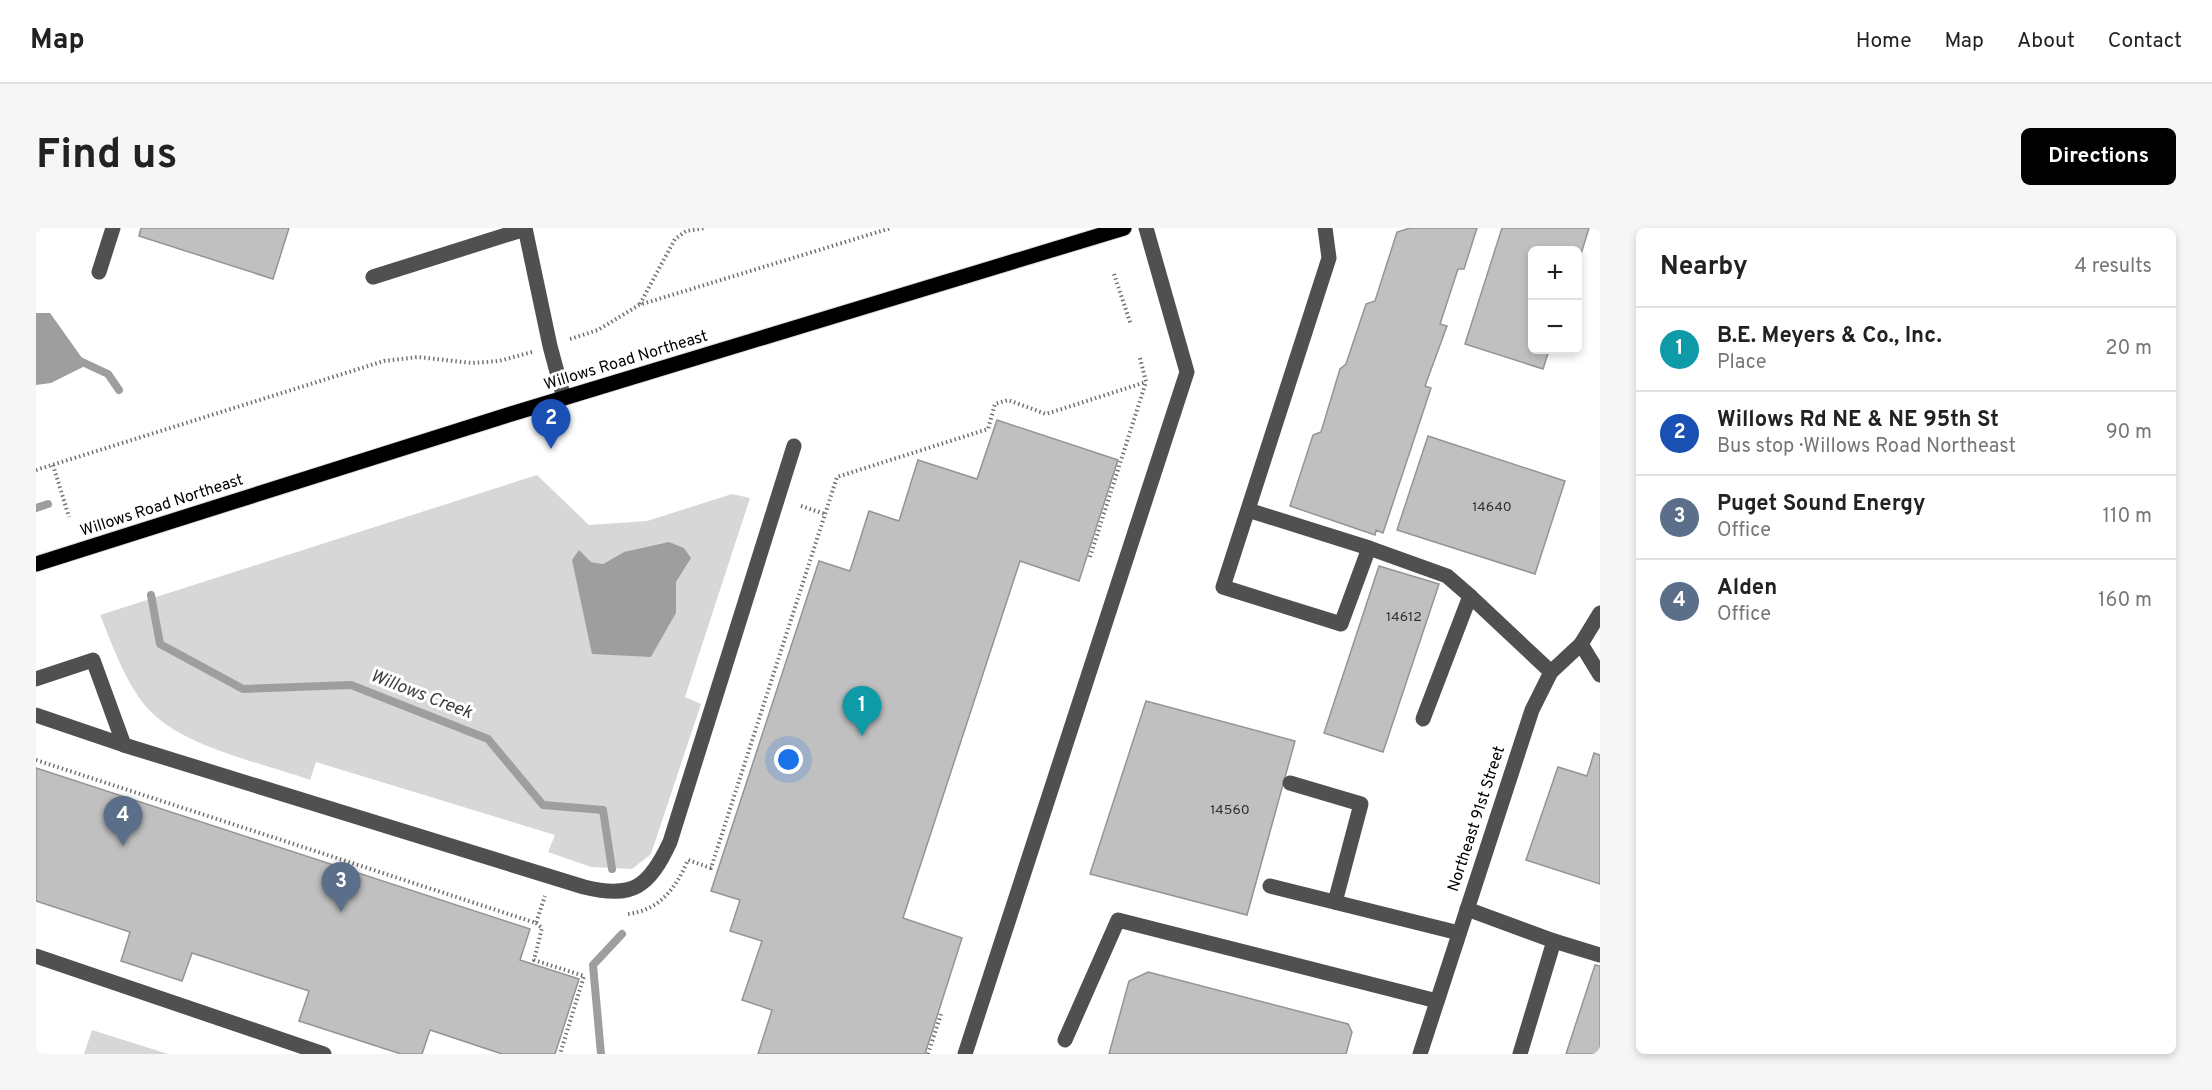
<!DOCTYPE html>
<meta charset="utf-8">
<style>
:root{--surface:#fff;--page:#f6f6f6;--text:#222;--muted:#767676;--line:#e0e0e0;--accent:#000}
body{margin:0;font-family:Overpass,sans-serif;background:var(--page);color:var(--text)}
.controls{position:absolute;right:18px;top:18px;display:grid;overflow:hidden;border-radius:9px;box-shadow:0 3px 9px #0003}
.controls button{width:54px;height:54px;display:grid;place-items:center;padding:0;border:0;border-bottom:2px solid var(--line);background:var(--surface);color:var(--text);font:30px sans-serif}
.you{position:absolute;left:753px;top:532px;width:21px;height:21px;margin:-15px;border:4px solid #fff;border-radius:50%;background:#1a73e8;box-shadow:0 0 0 9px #1a73e833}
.badge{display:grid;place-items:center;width:39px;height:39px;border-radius:50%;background:var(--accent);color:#fff;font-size:20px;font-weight:700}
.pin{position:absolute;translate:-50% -50px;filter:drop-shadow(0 2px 3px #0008)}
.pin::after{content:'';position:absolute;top:32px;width:21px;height:18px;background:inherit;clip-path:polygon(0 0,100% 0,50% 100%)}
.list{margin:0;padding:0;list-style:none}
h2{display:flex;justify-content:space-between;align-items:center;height:78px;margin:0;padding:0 24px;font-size:26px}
h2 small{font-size:20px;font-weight:400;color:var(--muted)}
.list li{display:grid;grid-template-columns:39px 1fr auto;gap:18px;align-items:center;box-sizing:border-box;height:84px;padding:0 24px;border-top:2px solid var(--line)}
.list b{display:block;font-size:22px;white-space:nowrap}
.list p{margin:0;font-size:20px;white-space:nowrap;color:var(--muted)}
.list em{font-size:20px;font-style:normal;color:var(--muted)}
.map{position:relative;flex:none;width:1564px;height:826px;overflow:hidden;border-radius:9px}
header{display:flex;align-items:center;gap:36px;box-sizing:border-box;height:84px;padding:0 30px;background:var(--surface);border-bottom:2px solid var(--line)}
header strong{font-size:28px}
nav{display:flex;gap:33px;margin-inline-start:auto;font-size:21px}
.intro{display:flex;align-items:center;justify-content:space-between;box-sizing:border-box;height:144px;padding:0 36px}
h1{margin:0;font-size:42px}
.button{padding:15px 27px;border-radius:9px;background:var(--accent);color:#fff;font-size:21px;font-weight:700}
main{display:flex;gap:36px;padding:0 36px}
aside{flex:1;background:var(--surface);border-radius:9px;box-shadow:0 3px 9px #0003}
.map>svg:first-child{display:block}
</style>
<header>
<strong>Map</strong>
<nav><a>Home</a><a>Map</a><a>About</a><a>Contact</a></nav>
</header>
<div class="intro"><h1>Find us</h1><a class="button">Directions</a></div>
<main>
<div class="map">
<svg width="1564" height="826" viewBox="0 0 1564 826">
<rect width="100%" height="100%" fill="#fff"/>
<!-- green -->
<g fill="#d7d7d7" fill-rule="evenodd">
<path d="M 501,247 L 553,297 L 611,293 L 696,266 L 714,270 L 649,469 L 665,476 L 615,626 L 596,641 L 555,639 L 512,624 L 519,607 L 280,534 L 274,552 C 226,535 151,520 115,484 C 90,458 78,420 64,387 ZM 588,324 L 640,354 L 640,385 L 615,429 L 555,334 L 567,336 Z"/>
<polygon points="56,802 132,826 48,826"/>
</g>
<!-- water -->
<g fill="#9e9e9e">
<polygon points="0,85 14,85 51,137 15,155 0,157"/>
<polygon points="633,314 648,320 655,330 640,354 640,385 615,429 556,426 536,332 543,322 555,334 567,336 588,324"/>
</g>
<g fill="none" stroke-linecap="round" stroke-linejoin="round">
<!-- stream -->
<g stroke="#9e9e9e" stroke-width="8">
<polyline points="42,132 72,146 83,162"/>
<polyline points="0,280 12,276"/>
<polyline points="115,367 124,416 207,461 315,457 452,511 507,577 567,582 576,641"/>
<polyline points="565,826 557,737 586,706"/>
</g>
</g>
<!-- building -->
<g fill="#c0c0c0" stroke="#949494" stroke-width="1.5">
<polygon points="105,0 253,0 237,51 103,8"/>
<polygon points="1374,0 1441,0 1428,41 1422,41 1404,96 1411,98 1389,158 1395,160 1347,305 1340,302 1339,307 1254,278 1277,207 1285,204 1304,141 1310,136 1330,76 1339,73 1361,4"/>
<polygon points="1466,0 1553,0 1542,36 1542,22 1496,22 1496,122 1513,122 1507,141 1429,116"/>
<polygon points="961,192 1082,232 1043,353 984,333 867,690 926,710 889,826 722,826 736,782 706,772 726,713 694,703 704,672 675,663 783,333 814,343 833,283 863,293 882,232 941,251"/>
<polygon points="1392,208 1529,253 1499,346 1361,302"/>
<polygon points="1343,338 1403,356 1347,524 1288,505"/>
<polygon points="1110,473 1259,513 1211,687 1054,646"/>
<polygon points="1558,525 1564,527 1564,656 1490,632 1522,539 1551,548"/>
<polygon points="0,540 494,701 484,732 543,751 519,826 466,826 394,802 386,826 365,826 263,793 273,763 156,725 146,753 85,733 94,704 0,673"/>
<polygon points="1559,737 1564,738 1564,826 1530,826"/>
<polygon points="1112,744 1312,796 1316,804 1310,826 1073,826 1093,753"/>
</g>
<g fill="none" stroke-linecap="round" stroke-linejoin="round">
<!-- major casing -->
<g stroke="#dbdbdb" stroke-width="17">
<polyline id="major" points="0,336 475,186 1088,0"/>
</g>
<!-- path -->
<g stroke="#727272" stroke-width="4" stroke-dasharray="1.5 3" stroke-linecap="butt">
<polyline points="1078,46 1095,97"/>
<polyline points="604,76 639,11 650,3 670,0"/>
<polyline points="534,111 562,102 603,77 855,0"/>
<polyline points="17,237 33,289"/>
<polyline points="0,242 348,133 382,129 436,135 463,133 496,124"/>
<polyline points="765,278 789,286"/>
<polyline points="1054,329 1110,154 1104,130"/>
<polyline points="0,532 500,695 509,668"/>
<path d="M 592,686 C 624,682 640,660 652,632 L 675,640 L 801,249 L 952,201 L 959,176 L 972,172 L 1010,186 L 1110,154"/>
<polyline points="500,695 506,700 498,732 548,748 524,826"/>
<polyline points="892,826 905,786"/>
</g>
<!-- minor -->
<g stroke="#505050" stroke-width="15">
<polyline points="489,0 514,118 528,170"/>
<polyline points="63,44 77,0"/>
<polyline points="337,49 489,1"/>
<polyline points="1212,282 1333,320 1305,396 1187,359 1293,30 1289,0"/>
<polyline points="1333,320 1411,348 1434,368 1387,491"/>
<polyline points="1434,368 1515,444"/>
<polyline points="1545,416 1564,447"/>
<polyline points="0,451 57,432 88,517"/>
<path d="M 0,487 L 88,517 L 548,659 C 597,671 613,659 634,614 L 758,218"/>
<polyline points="1254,555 1325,576 1299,674"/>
<polyline points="1234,658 1423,705"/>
<polyline points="1431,681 1518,713 1484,826"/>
<polyline points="1518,713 1564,727"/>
<polyline points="0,728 288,826"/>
<polyline points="1029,812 1082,692 1401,773"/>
<polyline points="929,826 1151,144 1110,0"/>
<polyline points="1384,826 1496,482 1515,444 1545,416 1564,385"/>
</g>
<!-- major -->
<use href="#major" stroke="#000" stroke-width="15"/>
</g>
<g text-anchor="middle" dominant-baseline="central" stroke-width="6" stroke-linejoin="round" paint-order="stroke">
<!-- number labels -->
<g font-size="14" fill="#303030">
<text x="1456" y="279">14640</text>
<text x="1368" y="389">14612</text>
<text x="1194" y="582">14560</text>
</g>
<!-- street labels -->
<g font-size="16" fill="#000" stroke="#fff">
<text transform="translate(590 133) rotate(-17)">Willows Road Northeast</text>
<text transform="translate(126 278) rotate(-18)">Willows Road Northeast</text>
<text transform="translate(1441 591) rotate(-72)">Northeast 91st Street</text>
</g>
<!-- water labels -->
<g font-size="18" font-style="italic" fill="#3f3f3f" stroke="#fff">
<text transform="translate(385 467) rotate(21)">Willows Creek</text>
</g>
</g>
</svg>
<div class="controls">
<button>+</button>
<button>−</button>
</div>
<div class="you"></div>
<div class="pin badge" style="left:826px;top:508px;background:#0f9aa8">1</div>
<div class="pin badge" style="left:515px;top:221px;background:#1a4fb4">2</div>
<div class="pin badge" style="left:305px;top:684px;background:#5c6f8a">3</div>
<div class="pin badge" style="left:87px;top:618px;background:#5c6f8a">4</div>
</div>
<aside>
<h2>Nearby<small>4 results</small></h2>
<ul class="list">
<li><span class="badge" style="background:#0f9aa8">1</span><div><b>B.E. Meyers &amp; Co., Inc.</b><p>Place</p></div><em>20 m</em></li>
<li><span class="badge" style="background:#1a4fb4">2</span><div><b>Willows Rd NE &amp; NE 95th St</b><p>Bus stop · Willows Road Northeast</p></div><em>90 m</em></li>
<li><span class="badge" style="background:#5c6f8a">3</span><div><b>Puget Sound Energy</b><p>Office</p></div><em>110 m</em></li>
<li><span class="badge" style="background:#5c6f8a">4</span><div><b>Alden</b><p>Office</p></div><em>160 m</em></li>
</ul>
</aside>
</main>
